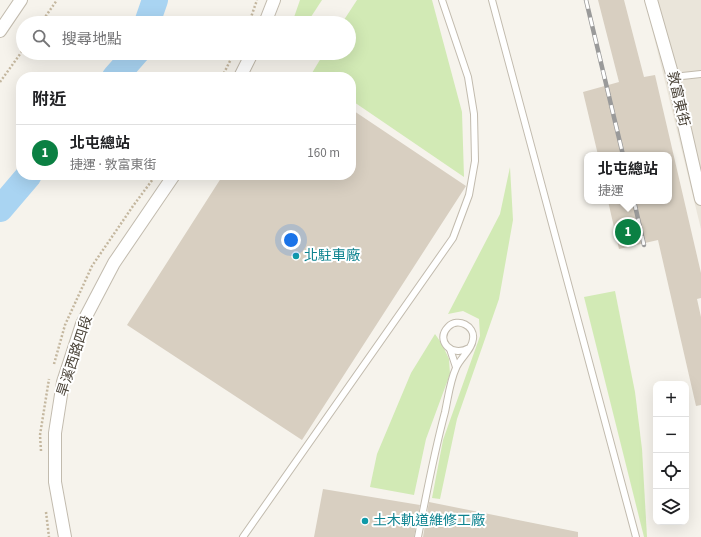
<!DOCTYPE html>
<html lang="zh-TW">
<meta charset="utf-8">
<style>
:root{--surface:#fff;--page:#f6f6f6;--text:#202124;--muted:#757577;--line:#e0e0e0;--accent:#0b8043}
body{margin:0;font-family:"Source Sans 3","Noto Sans TC",sans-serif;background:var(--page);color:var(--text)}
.controls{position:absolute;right:12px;bottom:12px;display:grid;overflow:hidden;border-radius:8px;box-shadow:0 4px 16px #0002}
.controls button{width:36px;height:36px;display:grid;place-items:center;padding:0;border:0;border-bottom:1px solid var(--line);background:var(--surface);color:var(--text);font:20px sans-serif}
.you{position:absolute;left:291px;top:240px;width:14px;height:14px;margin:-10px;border:3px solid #fff;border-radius:50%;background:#1a73e8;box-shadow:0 0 0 6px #1a73e833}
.badge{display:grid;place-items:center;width:26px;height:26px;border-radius:50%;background:var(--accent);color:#fff;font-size:13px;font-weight:700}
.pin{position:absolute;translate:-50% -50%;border:2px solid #fff;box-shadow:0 1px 4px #0006}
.popup{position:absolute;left:584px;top:152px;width:88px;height:52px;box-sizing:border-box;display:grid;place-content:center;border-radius:8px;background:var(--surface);filter:drop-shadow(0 1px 3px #0005);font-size:13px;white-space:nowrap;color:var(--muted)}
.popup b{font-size:15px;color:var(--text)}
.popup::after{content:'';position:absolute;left:50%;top:100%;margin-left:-8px;border:8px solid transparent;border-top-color:var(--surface)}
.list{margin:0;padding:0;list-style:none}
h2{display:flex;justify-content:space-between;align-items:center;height:52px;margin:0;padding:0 16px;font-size:17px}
h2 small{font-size:13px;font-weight:400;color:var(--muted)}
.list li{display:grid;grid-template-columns:26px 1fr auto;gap:12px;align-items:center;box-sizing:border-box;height:56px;padding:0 16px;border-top:1px solid var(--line)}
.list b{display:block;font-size:15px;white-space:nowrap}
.list p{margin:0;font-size:13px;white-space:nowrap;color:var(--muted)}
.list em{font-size:13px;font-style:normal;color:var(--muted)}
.icon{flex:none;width:22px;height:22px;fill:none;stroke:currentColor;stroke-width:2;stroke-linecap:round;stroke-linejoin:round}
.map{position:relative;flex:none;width:701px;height:537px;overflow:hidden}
.search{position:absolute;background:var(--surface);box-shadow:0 4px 16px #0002;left:16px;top:16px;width:340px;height:44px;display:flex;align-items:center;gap:10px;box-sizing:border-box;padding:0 14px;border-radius:22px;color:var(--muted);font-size:15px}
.panel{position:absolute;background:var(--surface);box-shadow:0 4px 16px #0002;left:16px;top:72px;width:340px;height:108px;border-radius:16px}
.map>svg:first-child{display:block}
</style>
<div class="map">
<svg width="701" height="537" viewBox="0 0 701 537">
<rect width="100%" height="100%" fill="#f6f3ec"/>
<!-- residential -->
<polygon fill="#eae5da" points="645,0 701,0 701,229"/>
<!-- green -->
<g fill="#d2eab5">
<polygon points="300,0 322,0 307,23 292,23"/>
<polygon points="357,0 432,0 462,112 464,177 351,100 351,77 318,77 312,73 324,53 349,53 349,23 342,23"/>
<polygon points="510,167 513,220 499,299 457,419 440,499 432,498 443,440 480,336 479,319 463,311 448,314 500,214"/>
<polygon points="615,291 635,392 642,449 647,537 644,537 584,297"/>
<polygon points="435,334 442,344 449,359 450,374 426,439 414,495 370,487 377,454 411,373"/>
</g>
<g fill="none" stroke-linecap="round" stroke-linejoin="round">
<!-- river -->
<g stroke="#a9d4f2" stroke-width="26">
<polyline points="147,23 155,0"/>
<polyline points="115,77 136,53"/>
<polyline points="0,209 29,175"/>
</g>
</g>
<!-- building -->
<g fill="#d8cfc1">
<polygon points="598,0 624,0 644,77 655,75 701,273 701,298 697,299 701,317 701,405 696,406 658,240 619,249 608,201 669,201 669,155 598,155 583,92 619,82"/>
<polygon points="351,109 466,186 302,440 127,325 223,175 351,175"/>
<polygon points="323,489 420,505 414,537 314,537"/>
<polygon points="429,502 578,532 578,537 423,537"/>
</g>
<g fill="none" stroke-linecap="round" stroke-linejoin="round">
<!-- lane casing -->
<g stroke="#c2bbae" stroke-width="8">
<g id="lane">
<polyline points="492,0 636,537"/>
<polyline points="673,77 701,74"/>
<polyline points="450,349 456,367"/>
<polyline points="243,537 453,238 469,195 475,161 474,114 468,77 442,0"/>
<path d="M 418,537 C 426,495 434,453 445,412 C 448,398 450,381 456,368 C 460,358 472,350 473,339 C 475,326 458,317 448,327 C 435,340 451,358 469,348"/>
</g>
</g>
<!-- street casing -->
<g stroke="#c2bbae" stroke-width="14">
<g id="street">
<polyline points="651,0 673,77 701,199"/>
<polyline points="265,23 274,0"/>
<polyline points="0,31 21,0"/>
<polyline points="240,77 252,53"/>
<polyline points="65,537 55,482 55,433 63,382 82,324 114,263 174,175"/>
</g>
</g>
<!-- path -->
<g stroke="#c4b79f" stroke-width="2.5" stroke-dasharray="2 2" stroke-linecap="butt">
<polyline points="41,23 57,0"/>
<polyline points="249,23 257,0"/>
<polyline points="222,77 234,53"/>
<polyline points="0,82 23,50"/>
<polyline points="54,364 65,325 92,266 133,206 156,175"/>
<polyline points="41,451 40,435 49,379"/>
<polyline points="46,512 49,537"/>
</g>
<!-- lane -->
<use href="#lane" stroke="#fff" stroke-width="6"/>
<!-- street -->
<use href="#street" stroke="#fff" stroke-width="12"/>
<!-- rail casing -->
<g stroke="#9a9a9a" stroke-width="4.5">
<g id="rail">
<polyline points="586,0 623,155"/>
<polyline points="634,201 644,245"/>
</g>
</g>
<!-- rail -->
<use href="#rail" stroke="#fff" stroke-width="3" stroke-dasharray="9" stroke-linecap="butt"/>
</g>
<!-- markers -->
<g fill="#0f9aa8" stroke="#fff" stroke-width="1.5">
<circle cx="296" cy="256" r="4"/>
<circle cx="365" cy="521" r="4"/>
</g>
<g text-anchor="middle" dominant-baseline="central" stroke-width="4" stroke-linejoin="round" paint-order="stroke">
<!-- street labels -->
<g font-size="14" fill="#4b4439" stroke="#fff">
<text transform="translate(678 99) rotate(77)">敦富東街</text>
<text transform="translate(75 356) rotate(-72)">旱溪西路四段</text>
</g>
<!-- culture labels -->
<g font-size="14" fill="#0d838f" stroke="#fff" text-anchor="start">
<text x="304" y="256">北駐車廠</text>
<text x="373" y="521">土木軌道維修工廠</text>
</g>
</g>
</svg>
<div class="controls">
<button>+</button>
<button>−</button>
<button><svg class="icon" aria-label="locate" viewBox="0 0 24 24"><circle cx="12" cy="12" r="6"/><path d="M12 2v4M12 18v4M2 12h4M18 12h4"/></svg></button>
<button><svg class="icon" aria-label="layers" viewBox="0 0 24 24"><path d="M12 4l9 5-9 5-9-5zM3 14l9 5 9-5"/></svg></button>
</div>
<div class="you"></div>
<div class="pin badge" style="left:628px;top:232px">1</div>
<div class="popup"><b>北屯總站</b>捷運</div>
<div class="search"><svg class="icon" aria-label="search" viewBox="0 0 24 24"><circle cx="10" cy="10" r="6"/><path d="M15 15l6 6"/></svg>搜尋地點</div>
<section class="panel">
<h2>附近<small></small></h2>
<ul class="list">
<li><span class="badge">1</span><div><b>北屯總站</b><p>捷運 · 敦富東街</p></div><em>160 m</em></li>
</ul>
</section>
</div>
